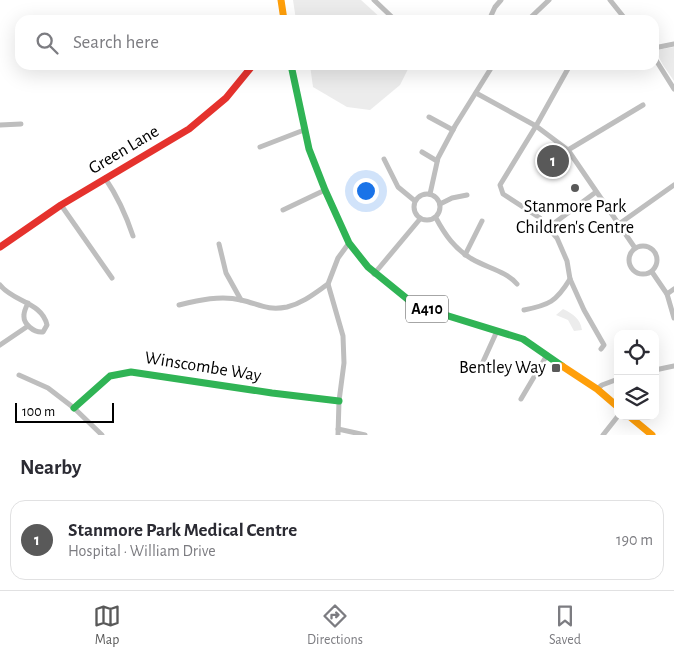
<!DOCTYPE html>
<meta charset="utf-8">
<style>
:root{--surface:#fff;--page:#f2f2f3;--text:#2b2b33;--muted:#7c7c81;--line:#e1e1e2;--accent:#595959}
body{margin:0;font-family:"Alegreya Sans",sans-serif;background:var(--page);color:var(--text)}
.controls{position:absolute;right:15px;bottom:15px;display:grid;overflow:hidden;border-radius:10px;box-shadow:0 5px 20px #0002}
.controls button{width:45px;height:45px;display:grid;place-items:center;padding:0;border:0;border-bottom:1px solid var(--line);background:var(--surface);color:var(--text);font:25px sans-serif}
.scale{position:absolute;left:15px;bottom:12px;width:99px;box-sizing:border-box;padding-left:5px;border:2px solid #000;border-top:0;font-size:14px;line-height:18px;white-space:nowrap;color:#000;-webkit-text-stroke:4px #fff;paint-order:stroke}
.you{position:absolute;left:365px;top:190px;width:18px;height:18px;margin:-12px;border:4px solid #fff;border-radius:50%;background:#1a73e8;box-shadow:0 0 0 8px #1a73e833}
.badge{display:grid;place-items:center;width:32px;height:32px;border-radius:50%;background:var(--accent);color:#fff;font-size:16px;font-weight:700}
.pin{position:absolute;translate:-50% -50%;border:2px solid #fff;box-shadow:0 1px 5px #0006}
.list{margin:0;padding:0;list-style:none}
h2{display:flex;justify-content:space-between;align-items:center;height:65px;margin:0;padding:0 20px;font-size:21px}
h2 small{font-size:16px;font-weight:400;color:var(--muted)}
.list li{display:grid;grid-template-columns:32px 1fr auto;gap:15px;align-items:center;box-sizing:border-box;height:80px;margin:0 10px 10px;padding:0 10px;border:1px solid var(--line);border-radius:15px}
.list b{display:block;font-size:19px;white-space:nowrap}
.list p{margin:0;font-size:16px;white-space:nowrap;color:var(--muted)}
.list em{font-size:16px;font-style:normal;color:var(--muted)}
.icon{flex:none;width:28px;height:28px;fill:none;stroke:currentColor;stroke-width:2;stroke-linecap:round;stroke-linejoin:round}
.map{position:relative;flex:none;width:674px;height:435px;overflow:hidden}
.search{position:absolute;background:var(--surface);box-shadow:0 5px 20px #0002;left:15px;right:15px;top:15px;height:55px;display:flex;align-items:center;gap:12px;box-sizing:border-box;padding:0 18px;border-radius:15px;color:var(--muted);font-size:19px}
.sheet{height:155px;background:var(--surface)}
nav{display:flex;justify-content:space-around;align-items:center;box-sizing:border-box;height:70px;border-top:1px solid var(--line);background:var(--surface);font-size:14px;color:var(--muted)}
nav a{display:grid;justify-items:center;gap:2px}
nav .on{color:var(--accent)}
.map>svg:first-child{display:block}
</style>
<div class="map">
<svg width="674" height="435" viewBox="0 0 674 435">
<rect width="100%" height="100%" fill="#fff"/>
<!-- green -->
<g fill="#ececec">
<polygon points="293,0 361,0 383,20 296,20"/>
<polygon points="674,47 674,81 663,65 656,52 657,50"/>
<polygon points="310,65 410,65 400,85 370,110 347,107 313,87"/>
<path d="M 563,309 C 573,314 580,318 582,330 L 574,331 L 568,320 L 556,315 Z"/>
</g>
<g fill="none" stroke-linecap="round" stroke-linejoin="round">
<!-- street -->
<g stroke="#bebebe" stroke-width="5">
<polyline points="374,0 395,20"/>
<polyline points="610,0 626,20"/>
<polyline points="489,20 495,7 501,0"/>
<polyline points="528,20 549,0"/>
<polyline points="654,48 674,44"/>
<polyline points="654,57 674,89"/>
<polyline points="476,93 536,126 568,150 635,248"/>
<polyline points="429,117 453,130"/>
<polyline points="0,125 21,124"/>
<polyline points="260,147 304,130"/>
<polyline points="568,150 643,105"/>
<polyline points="422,152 437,161"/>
<polyline points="384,159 398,187 415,201"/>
<path d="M 105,178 C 118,197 126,215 133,236"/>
<polyline points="596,192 553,224 551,231 557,238 567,261 570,279 584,310 604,345 601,349"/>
<circle cx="427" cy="207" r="13"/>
<polyline points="430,194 438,158 455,126 493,65"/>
<polyline points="440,204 452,198 467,195"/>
<polyline points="61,205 112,278"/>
<polyline points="283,210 325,190"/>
<path d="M 436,218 C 445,235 455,249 472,259 C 487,268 506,271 517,284"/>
<polyline points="540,218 503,194 500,185 536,126 570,65"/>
<polyline points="619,224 674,185"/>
<polyline points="219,244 226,273 241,300"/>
<circle cx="643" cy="260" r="14"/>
<polyline points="465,255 482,221"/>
<polyline points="652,272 667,294 674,318"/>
<polyline points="374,274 420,219"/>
<path d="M 0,285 C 13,302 42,302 47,325 L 43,332 C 34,333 23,324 24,315 C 24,311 26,307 28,303"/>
<polyline points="667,294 674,289"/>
<path d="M 179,305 C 199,300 221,295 241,300 C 259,304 267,311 287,307 C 303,303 315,293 328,284"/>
<path d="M 524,310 C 549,305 556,302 570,279"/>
<polyline points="0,345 28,326"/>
<polyline points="482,364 497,331"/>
<polyline points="655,370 674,366"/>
<polyline points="19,375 48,388 74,408 102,435"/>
<polyline points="597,389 602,385 618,379"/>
<polyline points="521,399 547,355"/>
<polyline points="338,429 365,435"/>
<polyline points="338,435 339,401 344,363 343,336 328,284 338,258 349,243"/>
<polyline points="603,435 618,416"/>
</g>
<!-- fast -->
<g stroke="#30b455" stroke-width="7">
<polyline points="291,65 309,149 325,190 349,243 368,267 416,306 523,339 562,366"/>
<polyline points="74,408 110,376 131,372 272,393 339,401"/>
</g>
<!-- slow -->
<g stroke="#ff9f0a" stroke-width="7">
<polyline points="281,0 284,20"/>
<polyline points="562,366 597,389 618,407"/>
<polyline points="629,416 652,435"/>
</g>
<!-- jam -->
<polyline stroke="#e5322d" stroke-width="7" points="0,247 61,205 189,129 226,98 253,65"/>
</g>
<!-- markers -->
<g fill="#595959" stroke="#fff" stroke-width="2">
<circle cx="575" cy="188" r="5"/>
<rect x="551" y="363" width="10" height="10" rx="2.5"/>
</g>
<g text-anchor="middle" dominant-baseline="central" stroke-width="5" stroke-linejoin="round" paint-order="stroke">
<!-- shield labels -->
<rect fill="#fff" stroke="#4c4c4c" stroke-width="1" x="406" y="295.5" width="42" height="27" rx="4"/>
<g font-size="16" font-weight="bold" fill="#000">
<text x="427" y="309">A410</text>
</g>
<!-- street labels -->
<g font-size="18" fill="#000" stroke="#fff">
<text transform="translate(124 150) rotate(-31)">Green Lane</text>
<text transform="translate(203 367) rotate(9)">Winscombe Way</text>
</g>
<!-- poi labels -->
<g font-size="18" fill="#000" stroke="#fff">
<text x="575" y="207">Stanmore Park<tspan x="575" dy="21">Children's Centre</tspan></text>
<text x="546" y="368" text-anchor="end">Bentley Way</text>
</g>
</g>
</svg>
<div class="controls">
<button><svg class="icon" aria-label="locate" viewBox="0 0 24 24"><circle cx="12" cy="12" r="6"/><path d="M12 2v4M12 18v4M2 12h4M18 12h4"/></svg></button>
<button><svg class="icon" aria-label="layers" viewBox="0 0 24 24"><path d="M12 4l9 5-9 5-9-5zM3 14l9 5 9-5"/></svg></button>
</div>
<div class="scale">100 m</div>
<div class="you"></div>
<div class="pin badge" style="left:553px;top:161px">1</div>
<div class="search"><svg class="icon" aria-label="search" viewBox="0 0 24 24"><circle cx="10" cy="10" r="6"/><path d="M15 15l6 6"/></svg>Search here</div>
</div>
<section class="sheet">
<h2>Nearby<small></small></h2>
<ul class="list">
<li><span class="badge">1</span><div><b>Stanmore Park Medical Centre</b><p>Hospital · William Drive</p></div><em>190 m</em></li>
</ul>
</section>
<nav>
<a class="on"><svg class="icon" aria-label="map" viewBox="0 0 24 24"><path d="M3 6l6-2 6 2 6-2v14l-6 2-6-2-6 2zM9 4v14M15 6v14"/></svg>Map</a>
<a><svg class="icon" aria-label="directions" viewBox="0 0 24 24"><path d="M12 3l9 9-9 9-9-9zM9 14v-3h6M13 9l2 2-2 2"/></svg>Directions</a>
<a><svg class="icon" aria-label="saved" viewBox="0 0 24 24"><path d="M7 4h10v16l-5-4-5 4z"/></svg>Saved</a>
</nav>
